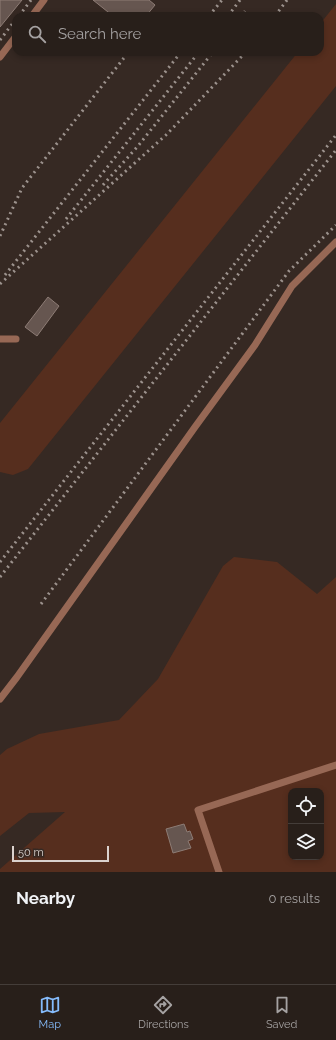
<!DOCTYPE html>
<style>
:root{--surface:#281f1a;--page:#342c27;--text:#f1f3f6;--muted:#a5a2a2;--line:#443d39;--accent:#85bbfb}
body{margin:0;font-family:Raleway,sans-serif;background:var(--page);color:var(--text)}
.controls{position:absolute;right:12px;bottom:12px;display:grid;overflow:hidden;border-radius:8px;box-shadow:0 2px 6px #0003}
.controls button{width:36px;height:36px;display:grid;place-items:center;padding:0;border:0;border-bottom:1px solid var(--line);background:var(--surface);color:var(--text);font:20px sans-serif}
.scale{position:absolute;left:12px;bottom:10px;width:97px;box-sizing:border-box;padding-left:4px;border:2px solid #dbd2ce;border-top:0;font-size:11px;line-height:14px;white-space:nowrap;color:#dbd2ce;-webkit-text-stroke:3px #362923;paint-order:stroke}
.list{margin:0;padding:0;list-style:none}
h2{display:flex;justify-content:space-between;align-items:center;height:52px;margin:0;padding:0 16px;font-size:17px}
h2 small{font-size:13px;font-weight:400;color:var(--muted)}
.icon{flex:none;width:22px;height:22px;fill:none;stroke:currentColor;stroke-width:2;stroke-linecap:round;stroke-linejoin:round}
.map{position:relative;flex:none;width:336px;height:872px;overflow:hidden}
.search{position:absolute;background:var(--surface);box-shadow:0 2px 6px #0003;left:12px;right:12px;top:12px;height:44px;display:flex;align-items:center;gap:10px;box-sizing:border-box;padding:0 14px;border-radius:12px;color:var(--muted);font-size:15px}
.sheet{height:112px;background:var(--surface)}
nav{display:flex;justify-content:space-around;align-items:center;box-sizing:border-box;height:56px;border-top:1px solid var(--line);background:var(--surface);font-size:11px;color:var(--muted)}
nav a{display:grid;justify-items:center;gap:2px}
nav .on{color:var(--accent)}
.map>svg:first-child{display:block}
</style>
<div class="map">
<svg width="336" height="872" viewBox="0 0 336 872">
<rect width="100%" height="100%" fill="#362923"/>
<!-- green -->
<g fill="#562e1e" fill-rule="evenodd">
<polygon points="336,4 336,86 28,469 13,475 0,472 0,423 298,52 320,52 320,24"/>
<path d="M 234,557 L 277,562 L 317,594 L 336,577 L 336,872 L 0,872 L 0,869 L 65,812 L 29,813 L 0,836 L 0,755 L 7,749 L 39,734 L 119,720 L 158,679 L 223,566 ZM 291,791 L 321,791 L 321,857 L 291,857 Z"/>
</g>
<!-- building -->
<g fill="#665650" stroke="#8d7c75">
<polygon points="0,0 22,0 0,27"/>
<polygon points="93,0 149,0 155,5 146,16 113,16"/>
<polygon points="48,297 59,306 37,336 25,327"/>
<polygon points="184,824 187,832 190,831 193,839 188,841 191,848 173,853 166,829"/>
</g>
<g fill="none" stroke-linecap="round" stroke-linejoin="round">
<!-- lane -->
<g stroke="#976855" stroke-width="7">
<polyline points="32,16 44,0"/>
<polyline points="0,57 16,36"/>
<polyline points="0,339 16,339"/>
<polyline points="0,699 17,677 195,427 255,345 292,286 336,242"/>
<polyline points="219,872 198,810 336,765"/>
</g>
<!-- rail -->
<g stroke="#9c928d" stroke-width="3" stroke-dasharray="2 4" stroke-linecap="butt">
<polyline points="19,16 31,0"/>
<polyline points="209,16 222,0"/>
<polyline points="228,16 240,0"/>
<polyline points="241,16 245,11"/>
<polyline points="275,16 287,0"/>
<polyline points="0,40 16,19"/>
<polyline points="103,185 138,146 213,52"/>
<polyline points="66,219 199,52"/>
<polyline points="0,236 22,188 127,54"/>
<polyline points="5,275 181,52"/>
<polyline points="0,284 166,135 246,52"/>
<polyline points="0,562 336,135"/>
<polyline points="0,577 336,150"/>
<polyline points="41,604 289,271 336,225"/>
</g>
</g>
</svg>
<div class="controls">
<button><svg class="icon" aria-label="locate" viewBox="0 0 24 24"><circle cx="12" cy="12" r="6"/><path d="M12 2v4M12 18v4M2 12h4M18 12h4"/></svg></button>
<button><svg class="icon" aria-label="layers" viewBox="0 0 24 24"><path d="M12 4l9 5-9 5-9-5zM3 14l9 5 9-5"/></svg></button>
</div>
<div class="scale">50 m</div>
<div class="search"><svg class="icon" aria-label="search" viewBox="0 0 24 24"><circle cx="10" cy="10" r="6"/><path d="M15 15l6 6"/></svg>Search here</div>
</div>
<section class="sheet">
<h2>Nearby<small>0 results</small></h2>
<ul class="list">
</ul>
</section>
<nav>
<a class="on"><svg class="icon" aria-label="map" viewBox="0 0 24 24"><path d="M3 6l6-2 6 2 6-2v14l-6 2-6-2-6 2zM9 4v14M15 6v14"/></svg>Map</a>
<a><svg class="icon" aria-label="directions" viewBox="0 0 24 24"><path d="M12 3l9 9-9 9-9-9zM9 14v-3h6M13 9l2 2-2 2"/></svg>Directions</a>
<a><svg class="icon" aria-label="saved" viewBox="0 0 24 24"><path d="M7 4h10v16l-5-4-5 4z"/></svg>Saved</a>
</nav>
